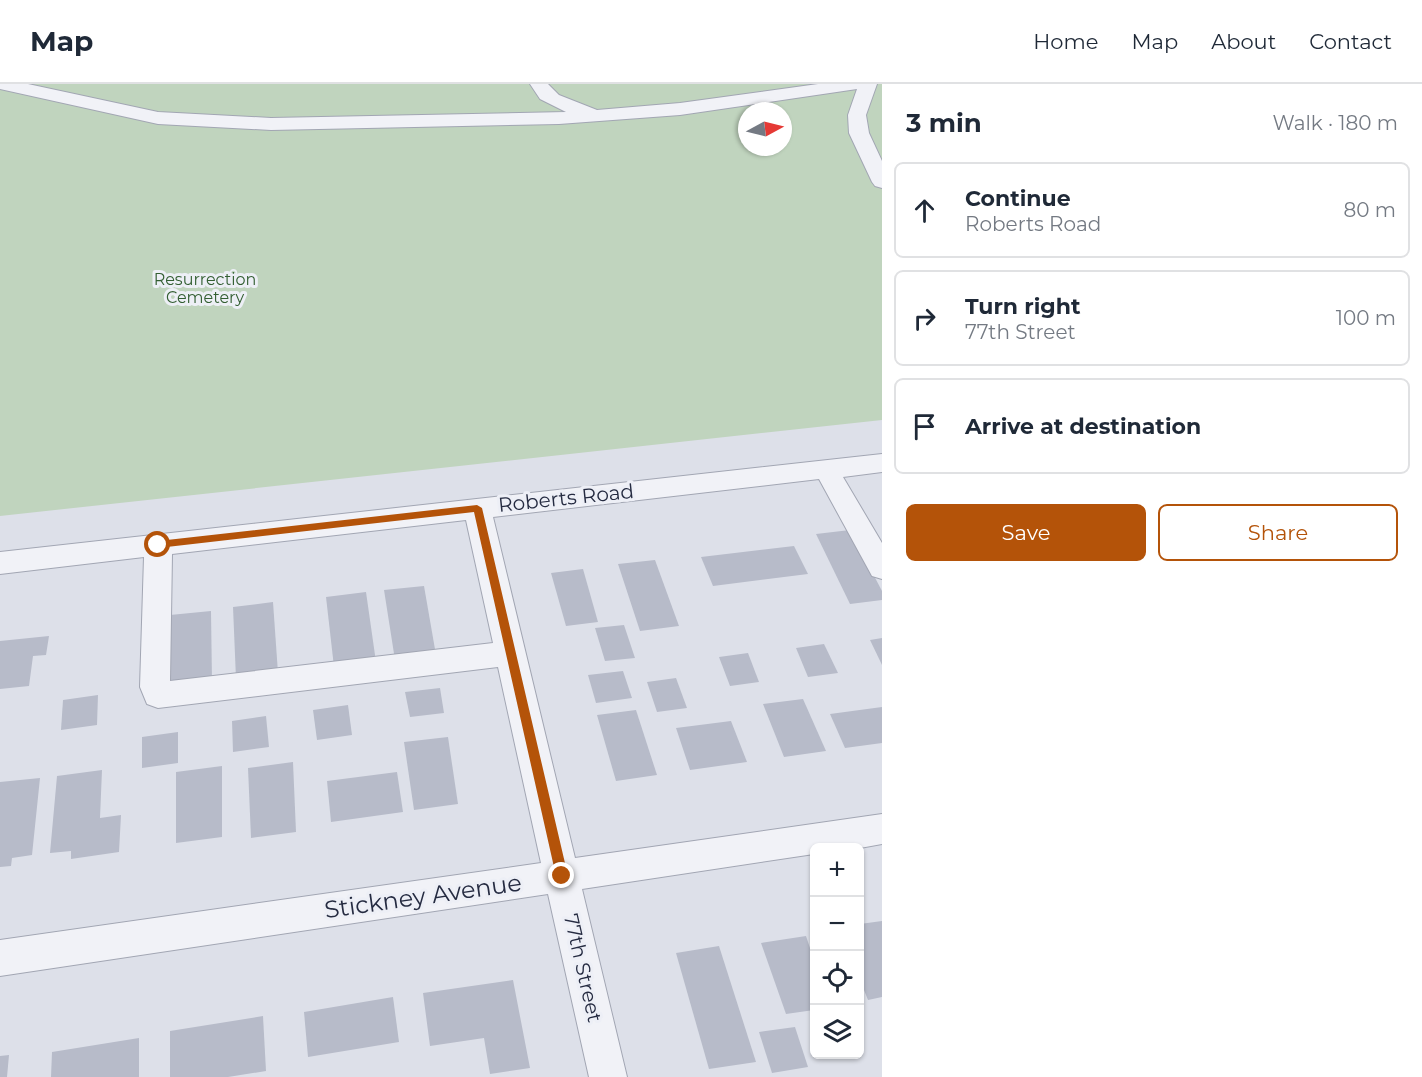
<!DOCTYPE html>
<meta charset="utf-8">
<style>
:root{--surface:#fff;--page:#f6f6f7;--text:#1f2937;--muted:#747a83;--line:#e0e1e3;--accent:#b45309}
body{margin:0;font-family:Montserrat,sans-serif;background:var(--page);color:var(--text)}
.controls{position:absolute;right:18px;bottom:18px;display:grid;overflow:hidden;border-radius:9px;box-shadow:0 2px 4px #0004}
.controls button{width:54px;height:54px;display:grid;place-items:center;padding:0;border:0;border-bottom:2px solid var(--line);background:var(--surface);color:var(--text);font:30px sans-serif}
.compass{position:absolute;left:738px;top:18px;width:54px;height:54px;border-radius:50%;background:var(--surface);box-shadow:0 2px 4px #0004;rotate:83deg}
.stop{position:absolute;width:18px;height:18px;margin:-14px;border:4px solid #b45309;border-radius:50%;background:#fff}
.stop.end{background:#b45309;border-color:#fff;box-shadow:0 2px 6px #0008}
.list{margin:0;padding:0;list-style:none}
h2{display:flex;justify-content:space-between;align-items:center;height:78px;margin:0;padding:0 24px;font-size:26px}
h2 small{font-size:20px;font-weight:400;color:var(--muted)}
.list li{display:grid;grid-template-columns:39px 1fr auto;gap:18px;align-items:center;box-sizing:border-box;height:96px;margin:0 12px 12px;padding:0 12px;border:2px solid var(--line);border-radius:9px}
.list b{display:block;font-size:22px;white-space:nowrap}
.list p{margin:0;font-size:20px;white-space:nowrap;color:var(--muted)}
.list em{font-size:20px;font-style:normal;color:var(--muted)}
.actions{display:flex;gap:12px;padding:18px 24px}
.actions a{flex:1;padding:14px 0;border:2px solid var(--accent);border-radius:9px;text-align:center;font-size:21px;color:var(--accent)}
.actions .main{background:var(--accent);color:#fff}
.icon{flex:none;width:33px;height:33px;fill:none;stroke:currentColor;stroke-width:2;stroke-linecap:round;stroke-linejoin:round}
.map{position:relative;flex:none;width:882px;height:993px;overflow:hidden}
header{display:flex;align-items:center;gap:36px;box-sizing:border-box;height:84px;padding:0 30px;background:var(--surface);border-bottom:2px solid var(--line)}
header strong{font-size:28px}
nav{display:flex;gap:33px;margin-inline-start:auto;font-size:21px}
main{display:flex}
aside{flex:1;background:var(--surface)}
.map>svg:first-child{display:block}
</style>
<header>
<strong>Map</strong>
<nav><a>Home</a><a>Map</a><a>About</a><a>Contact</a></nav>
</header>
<main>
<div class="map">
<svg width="882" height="993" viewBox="0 0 882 993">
<rect width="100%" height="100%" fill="#dde0e9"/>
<!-- green -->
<path fill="#c0d4be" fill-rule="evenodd" d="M 0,0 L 882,0 L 882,336 L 0,432 ZM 747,27 L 783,27 L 783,63 L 747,63 Z"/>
<!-- building -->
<g fill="#b7bbc9">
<polygon points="850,446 882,507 882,516 850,520 816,450"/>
<polygon points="794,462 808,490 713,502 701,473"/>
<polygon points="655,476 679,542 640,547 618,480"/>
<polygon points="583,485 598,538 566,542 551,489"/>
<polygon points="424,502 436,571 395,576 384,506"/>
<polygon points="366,508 376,578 334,583 326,513"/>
<polygon points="273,518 278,589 236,595 233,523"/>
<polygon points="211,527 212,598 170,604 170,531"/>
<polygon points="624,541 635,574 605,577 595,544"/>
<polygon points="49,552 46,571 33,572 29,602 0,605 0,557"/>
<polygon points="882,554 882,581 870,556"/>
<polygon points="824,560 838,589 808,593 796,564"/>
<polygon points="748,569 759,598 730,602 719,573"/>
<polygon points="623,587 632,614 596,619 588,591"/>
<polygon points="676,594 687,624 657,628 647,598"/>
<polygon points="440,604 444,629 410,633 405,608"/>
<polygon points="98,611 97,641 61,646 63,616"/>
<polygon points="803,615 826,667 784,673 763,620"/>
<polygon points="348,621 352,651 317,656 313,626"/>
<polygon points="882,623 882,659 845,664 830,630"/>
<polygon points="636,626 657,691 616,697 597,631"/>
<polygon points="266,632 269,663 233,668 232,637"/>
<polygon points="731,637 747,678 690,686 676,644"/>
<polygon points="178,648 178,679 142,684 142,653"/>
<polygon points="448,653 458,720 414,726 404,658"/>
<polygon points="293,678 296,748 251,754 248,684"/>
<polygon points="222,682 222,753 176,759 176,688"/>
<polygon points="102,686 100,734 121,731 119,768 71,775 71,767 50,769 57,692"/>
<polygon points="397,688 403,728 331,738 327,697"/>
<polygon points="40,694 32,771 12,774 11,782 0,783 0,698"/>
<polygon points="882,837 882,913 868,916 860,896 860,840"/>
<polygon points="806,852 814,876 814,926 786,930 761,859"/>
<polygon points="719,862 756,978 709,985 676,869"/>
<polygon points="513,896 530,984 490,990 484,954 430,962 423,909"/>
<polygon points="393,913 399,958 308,973 304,928"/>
<polygon points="263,932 266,987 228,993 170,993 170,947"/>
<polygon points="795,943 808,983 772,989 759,948"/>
<polygon points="139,954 139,993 51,993 52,968"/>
<polygon points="9,971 7,993 0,993 0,972"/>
</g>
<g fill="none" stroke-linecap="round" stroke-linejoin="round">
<!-- minor casing -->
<g stroke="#a2a6b3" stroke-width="2">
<g id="minor">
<polygon points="0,0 28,0 158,28 271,34 566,28 540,15 530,0 548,0 559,11 597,26 680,19 818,0 877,0 866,31 869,49 882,77 882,104 875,102 872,98 849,49 848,31 857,5 680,31 559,40 271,46 158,40 0,5"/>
<path d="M 882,370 L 882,388 L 843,393 L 882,459 L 882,495 L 872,492 L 819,395 L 493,433 L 575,774 L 882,730 L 882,760 L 860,764 L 814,764 L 814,770 L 582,805 L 627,993 L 589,993 L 548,810 L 0,892 L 0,856 L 541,779 L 498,583 L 158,624 L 147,620 L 140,603 L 144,473 L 0,490 L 0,468 ZM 466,436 L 493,559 L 170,597 L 172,470 Z"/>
</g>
</g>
<!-- minor -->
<use href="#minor" fill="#f1f2f7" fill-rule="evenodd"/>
</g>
<!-- route -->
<polygon fill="#b45309" points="477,421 482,424 568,792 562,798 556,792 474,428 158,464 154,461 158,457"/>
<g text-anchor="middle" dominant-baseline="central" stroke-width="6" stroke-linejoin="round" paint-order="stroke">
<!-- far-park labels -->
<g font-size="16" fill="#325e31" stroke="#edeff6">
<text x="205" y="195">Resurrection<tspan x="205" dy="18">Cemetery</tspan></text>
</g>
<!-- street labels -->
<g font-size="20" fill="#252b41" stroke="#edeff6">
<text transform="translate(566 414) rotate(-6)">Roberts Road</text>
<text transform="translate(583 884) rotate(77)">77th Street</text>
</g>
<!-- near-street labels -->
<g font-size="24" fill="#252b41" stroke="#edeff6">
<text transform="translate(423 812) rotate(-8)">Stickney Avenue</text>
</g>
</g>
</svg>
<div class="controls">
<button>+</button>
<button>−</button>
<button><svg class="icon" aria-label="locate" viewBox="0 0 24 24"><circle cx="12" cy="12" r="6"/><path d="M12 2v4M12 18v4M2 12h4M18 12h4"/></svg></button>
<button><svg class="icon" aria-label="layers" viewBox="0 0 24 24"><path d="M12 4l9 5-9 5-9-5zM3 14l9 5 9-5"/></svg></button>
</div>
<svg class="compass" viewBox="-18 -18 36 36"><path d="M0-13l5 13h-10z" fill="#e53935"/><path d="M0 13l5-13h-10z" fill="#747a83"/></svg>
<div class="stop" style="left:158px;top:461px"></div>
<div class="stop end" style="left:562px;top:792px"></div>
</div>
<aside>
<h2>3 min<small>Walk · 180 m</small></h2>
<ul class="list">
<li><svg class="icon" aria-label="ahead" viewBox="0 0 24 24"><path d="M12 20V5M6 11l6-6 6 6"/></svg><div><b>Continue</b><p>Roberts Road</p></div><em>80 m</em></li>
<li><svg class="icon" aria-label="right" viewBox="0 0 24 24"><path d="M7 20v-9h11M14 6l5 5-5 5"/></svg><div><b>Turn right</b><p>77th Street</p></div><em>100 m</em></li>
<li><svg class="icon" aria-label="arrive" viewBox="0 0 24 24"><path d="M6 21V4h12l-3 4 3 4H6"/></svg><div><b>Arrive at destination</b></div></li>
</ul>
<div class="actions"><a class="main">Save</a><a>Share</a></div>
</aside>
</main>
